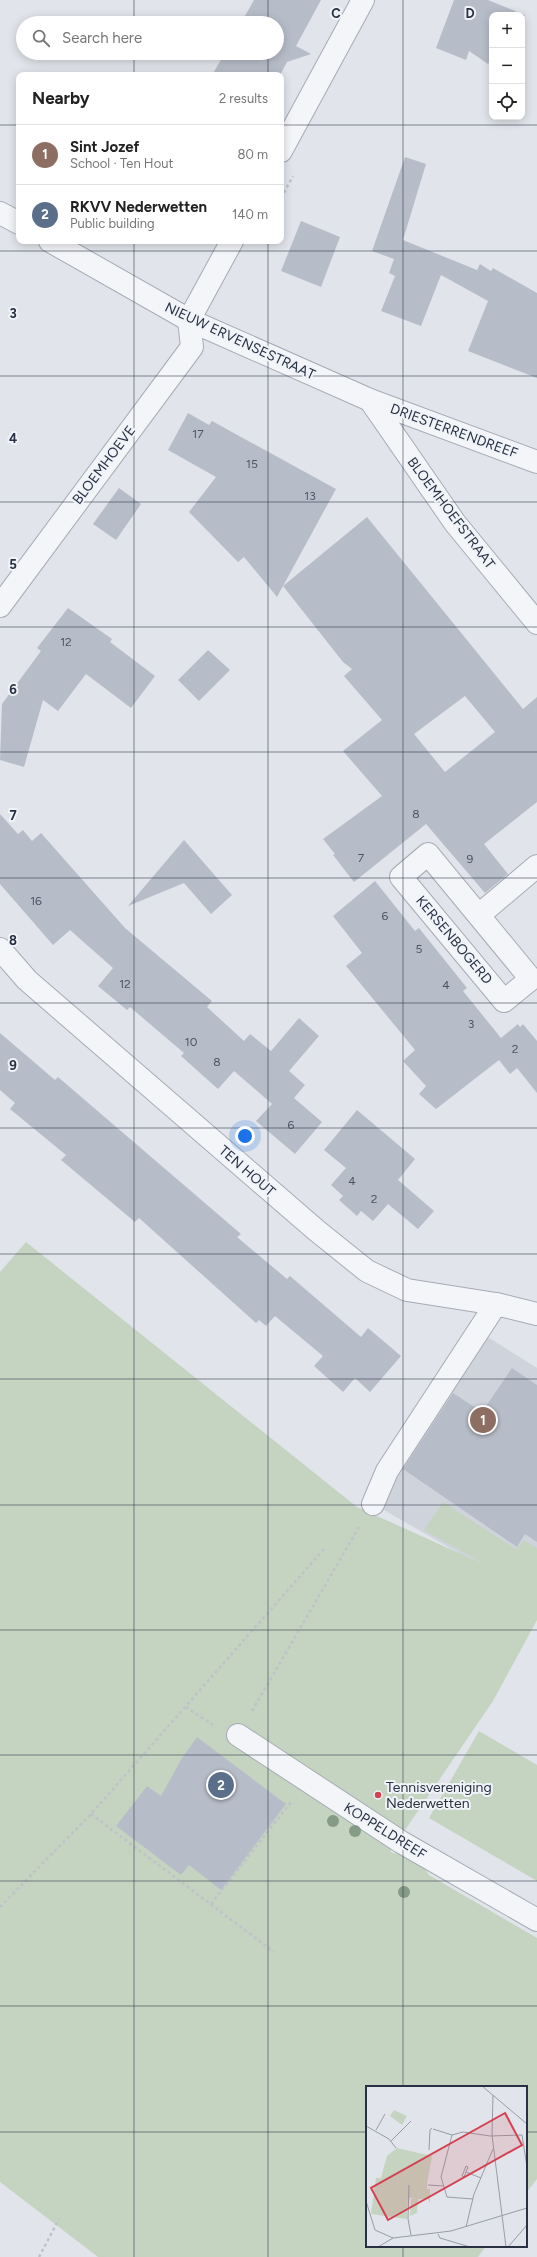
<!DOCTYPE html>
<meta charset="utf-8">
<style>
:root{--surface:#fff;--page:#f2f2f2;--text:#222;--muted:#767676;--line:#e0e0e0;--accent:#111827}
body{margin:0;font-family:Figtree,sans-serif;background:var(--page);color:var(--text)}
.controls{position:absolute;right:12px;top:12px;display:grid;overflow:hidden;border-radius:8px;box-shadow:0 2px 10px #0003}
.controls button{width:36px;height:36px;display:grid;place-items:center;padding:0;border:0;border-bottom:1px solid var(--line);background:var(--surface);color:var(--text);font:20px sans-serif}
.you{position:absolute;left:245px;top:1136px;width:14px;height:14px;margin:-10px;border:3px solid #fff;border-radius:50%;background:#1a73e8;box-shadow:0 0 0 6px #1a73e833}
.badge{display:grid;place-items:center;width:26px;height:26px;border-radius:50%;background:var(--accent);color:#fff;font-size:13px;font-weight:700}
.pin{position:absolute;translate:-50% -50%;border:2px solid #fff;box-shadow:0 1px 4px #0006}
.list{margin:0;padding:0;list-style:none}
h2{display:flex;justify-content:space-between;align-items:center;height:52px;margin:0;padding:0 16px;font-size:17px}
h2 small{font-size:13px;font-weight:400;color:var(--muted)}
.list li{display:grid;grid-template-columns:26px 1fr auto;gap:12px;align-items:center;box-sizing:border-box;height:60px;padding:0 16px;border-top:1px solid var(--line)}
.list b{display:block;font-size:15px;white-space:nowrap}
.list p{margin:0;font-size:13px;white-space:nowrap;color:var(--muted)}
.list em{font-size:13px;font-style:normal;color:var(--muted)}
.icon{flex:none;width:22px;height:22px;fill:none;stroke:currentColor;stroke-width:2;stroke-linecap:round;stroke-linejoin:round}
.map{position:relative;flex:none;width:537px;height:2257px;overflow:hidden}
.search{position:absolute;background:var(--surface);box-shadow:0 2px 10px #0003;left:16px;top:16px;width:268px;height:44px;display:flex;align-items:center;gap:10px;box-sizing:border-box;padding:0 14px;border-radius:22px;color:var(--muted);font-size:15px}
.panel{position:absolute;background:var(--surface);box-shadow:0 2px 10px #0003;left:16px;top:72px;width:268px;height:172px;border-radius:8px}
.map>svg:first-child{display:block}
</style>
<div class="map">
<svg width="537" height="2257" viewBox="0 0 537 2257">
<rect width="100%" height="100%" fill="#e1e4ea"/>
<!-- built -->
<polygon fill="#ced3dc" points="486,1336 537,1368 537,1598 377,1506"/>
<!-- green -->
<g fill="#c5d4c1">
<path d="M 26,1242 L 357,1507 L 488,1566 L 424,1530 L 443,1502 L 516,1549 L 524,1540 L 537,1548 L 537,1620 L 493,1701 L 390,1852 C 395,1854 398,1853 402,1855 C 411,1858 425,1866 429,1875 L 537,1938 L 537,2179 L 526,2193 L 526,2087 L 367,2087 L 367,2246 L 486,2246 L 478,2257 L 98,2257 L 0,2182 L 0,1272 Z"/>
<polygon points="479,1731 537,1765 537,1881 429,1818"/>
</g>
<!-- building -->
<g fill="#b7bdc8" fill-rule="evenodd">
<polygon points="254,0 321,0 296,46 311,54 287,62 280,75 212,75 225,53 277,53 277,23 241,23"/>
<polygon points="454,0 488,0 525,15 522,19 522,15 492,15 492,58 488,64 469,51 466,60 436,48"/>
<polygon points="405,157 426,164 403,240 477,270 480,264 491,271 493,268 537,293 537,378 468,351 488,301 441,275 421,326 381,311 395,276 389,273 394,259 372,251"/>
<polygon points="301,221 340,237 321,287 281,271"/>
<polygon points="188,413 209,425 212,421 336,489 277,597 244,557 238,562 189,512 216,477 168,450"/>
<polygon points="119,488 141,504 116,540 93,524"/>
<path d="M 367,517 L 523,709 L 537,697 L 537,802 L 484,844 L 508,874 L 485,893 L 426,824 L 354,882 L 333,855 L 335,854 L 323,839 L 382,796 L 343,751 L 382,720 L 344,676 L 352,669 L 343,662 L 283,586 ZM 465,696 L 495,732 L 445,772 L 414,734 Z"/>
<polygon points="68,608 112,639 110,642 155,676 131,708 86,674 58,711 43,700 24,767 0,760 2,704 41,651 37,648"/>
<polygon points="208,650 230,670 199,701 178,680"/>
<polygon points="0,814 18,834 23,830 32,841 41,833 125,928 212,1001 207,1007 244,1041 250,1034 271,1051 299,1018 319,1036 289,1071 305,1085 294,1098 322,1122 295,1154 256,1121 272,1104 234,1071 218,1089 181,1056 184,1053 130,1007 127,1010 98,986 113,968 70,930 53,945 0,884"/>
<polygon points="184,840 232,895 211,914 184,883 128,906"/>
<polygon points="375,881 415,931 419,928 467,988 463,991 501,1038 518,1024 520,1027 523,1024 537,1041 537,1093 517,1068 510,1074 499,1060 436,1109 419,1094 426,1086 403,1061 415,1050 346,966 362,953 333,916"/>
<polygon points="0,1033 55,1080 58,1077 241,1234 237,1237 287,1279 290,1276 361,1337 368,1328 401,1356 370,1392 355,1378 343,1392 314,1366 323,1356 275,1316 266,1326 259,1320 256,1323 139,1218 135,1222 61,1160 66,1155 10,1109 15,1103 0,1090"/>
<polygon points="357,1110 415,1159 398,1180 434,1211 418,1229 388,1204 373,1221 361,1211 357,1216 339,1200 343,1196 331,1185 346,1168 324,1150"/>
<polygon points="512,1368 537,1385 537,1542 525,1534 517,1547 403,1469 453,1393 482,1412"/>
<polygon points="197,1737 286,1804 221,1890 189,1865 181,1875 116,1826 147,1786 161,1796 182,1758"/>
</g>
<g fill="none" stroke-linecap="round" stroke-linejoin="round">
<!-- minor casing -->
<g stroke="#a6abb5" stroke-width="24">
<g id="minor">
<polyline points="281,151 363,0"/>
<polyline points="0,213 19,223"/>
<polyline points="50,241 189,320 370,400 537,462"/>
<polyline points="370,400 455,523 537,623"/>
<polyline points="0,606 192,347 189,320 232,241"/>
<polygon points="428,854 531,979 504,1001 401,877"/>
<polyline points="479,915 537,866"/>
<polyline points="0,949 27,980 316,1230 367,1271 407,1290 496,1304 537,1314"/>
<polyline points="373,1504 387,1471 496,1304"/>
<polyline points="238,1735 401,1842 537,1920"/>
</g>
</g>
<!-- path -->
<g stroke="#bfc2c9" stroke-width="2.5" stroke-dasharray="3 3" stroke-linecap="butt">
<polyline points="281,198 293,176"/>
<polyline points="186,1707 213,1725"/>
<polyline points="252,1711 359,1527"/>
<polyline points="91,1814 274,1952"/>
<polyline points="211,1904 291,1802"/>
<polyline points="0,1907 91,1814 324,1549"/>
<polyline points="39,2257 59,2219"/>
</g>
<!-- minor -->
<use href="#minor" stroke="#f4f5f8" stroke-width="22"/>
</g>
<!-- trees -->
<g fill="#869b86">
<circle cx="333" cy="1821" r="6"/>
<circle cx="355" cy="1831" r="6"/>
<circle cx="404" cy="1892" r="6"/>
</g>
<!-- grid -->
<path fill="none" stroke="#283143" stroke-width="1" stroke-opacity="0.55" d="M 134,0 L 134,23M 268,0 L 268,23M 403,0 L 403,2087M 134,53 L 134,75M 268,53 L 268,75M 0,125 L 19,125M 281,125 L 537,125M 134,241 L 134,2257M 268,241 L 268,2257M 0,251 L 537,251M 0,376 L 537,376M 0,502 L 537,502M 0,627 L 537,627M 0,752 L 537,752M 0,878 L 537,878M 0,1003 L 537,1003M 0,1128 L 537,1128M 0,1254 L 537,1254M 0,1379 L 537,1379M 0,1505 L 537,1505M 0,1630 L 537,1630M 0,1755 L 537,1755M 0,1881 L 537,1881M 0,2006 L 537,2006M 0,2132 L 367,2132M 526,2132 L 537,2132M 403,2246 L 403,2257"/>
<!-- markers -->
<circle fill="#d54050" stroke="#f0f3f7" stroke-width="1.5" cx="378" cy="1795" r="4"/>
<g text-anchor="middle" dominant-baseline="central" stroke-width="4" stroke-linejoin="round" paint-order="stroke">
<!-- number labels -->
<g font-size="12" fill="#4c5464">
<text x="198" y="434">17</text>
<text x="252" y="464">15</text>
<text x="310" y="496">13</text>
<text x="66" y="642">12</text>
<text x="416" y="814">8</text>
<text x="361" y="858">7</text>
<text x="470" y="859">9</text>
<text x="36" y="901">16</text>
<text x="385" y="916">6</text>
<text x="419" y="949">5</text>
<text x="125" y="984">12</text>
<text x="446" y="985">4</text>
<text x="471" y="1024">3</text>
<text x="191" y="1042">10</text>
<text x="515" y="1049">2</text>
<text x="217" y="1062">8</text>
<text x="291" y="1125">6</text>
<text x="352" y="1181">4</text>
<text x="374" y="1199">2</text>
</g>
<!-- street labels -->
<g font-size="14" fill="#283143" stroke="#f0f3f7">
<text transform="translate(240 341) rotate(25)">NIEUW ERVENSESTRAAT</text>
<text transform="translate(454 431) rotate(20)">DRIESTERRENDREEF</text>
<text transform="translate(104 465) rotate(-53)">BLOEMHOEVE</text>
<text transform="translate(451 513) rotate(53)">BLOEMHOEFSTRAAT</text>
<text transform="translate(454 940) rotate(50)">KERSENBOGERD</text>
<text transform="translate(247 1171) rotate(41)">TEN HOUT</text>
<text transform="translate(385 1831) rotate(32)">KOPPELDREEF</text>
</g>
<!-- poi labels -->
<g font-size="14" fill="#283143" stroke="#f0f3f7" text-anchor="start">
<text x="386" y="1787">Tennisvereniging<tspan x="386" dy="16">Nederwetten</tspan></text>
</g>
</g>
<!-- overview -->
<g transform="translate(366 2086)">
<rect width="161" height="161" fill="#e1e4ea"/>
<path d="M 28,24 L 41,30 L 36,39 L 24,30 ZM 31,62 L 66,70 L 61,98 L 61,103 L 64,103 L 64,118 L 62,113 L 52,113 L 51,127 L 44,130 L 45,113 L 49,112 L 42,112 L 41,133 L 5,128 L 10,92 L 15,92 L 21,70 Z" fill="#c5d4c1"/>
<path fill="none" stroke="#979ca7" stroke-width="1" d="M 116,0 L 161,38M 127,9 L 126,49 L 140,161M 0,40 L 23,53 L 30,62M 67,43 L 86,49 L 97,46 L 124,50 L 156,49 L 161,81M 10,44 L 19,28M 86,49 L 75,91 L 81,111 L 107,113M 25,55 L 45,35M 63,64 L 64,44 L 66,42M 100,80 L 102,81 L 98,91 L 96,90 ZM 100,86 L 115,92M 43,99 L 42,133 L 45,149M 62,99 L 78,100M 0,115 L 9,144 L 27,152 L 85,145 L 161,122M 100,141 L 108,108 L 127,63M 72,148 L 74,152 L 104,161M 12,161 L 27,152M 142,161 L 161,139"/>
<path fill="#d54050" fill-opacity="0.15" stroke="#d54050" stroke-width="2" d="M 139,27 L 156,59 L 22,134 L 5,102 Z"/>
<rect width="161" height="161" fill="none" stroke="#283143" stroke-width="2"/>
</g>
<g font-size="13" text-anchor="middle" font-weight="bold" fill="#283143" stroke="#f0f3f7" stroke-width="4" stroke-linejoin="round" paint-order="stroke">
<text x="336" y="18">C</text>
<text x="470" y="18">D</text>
<text x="13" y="318">3</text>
<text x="13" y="443">4</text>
<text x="13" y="569">5</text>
<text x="13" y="694">6</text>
<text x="13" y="820">7</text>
<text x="13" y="945">8</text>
<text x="13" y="1070">9</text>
</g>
</svg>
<div class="controls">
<button>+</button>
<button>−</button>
<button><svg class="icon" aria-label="locate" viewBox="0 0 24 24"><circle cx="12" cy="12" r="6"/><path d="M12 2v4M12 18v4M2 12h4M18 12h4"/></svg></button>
</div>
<div class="you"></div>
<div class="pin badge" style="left:483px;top:1420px;background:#8d6e63">1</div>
<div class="pin badge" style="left:221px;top:1785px;background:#5c6f8a">2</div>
<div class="search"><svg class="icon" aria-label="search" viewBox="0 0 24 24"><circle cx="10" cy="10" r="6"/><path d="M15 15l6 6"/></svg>Search here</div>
<section class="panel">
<h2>Nearby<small>2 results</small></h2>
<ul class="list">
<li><span class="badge" style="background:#8d6e63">1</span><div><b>Sint Jozef</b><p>School · Ten Hout</p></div><em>80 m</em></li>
<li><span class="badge" style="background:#5c6f8a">2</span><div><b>RKVV Nederwetten</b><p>Public building</p></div><em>140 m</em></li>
</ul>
</section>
</div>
